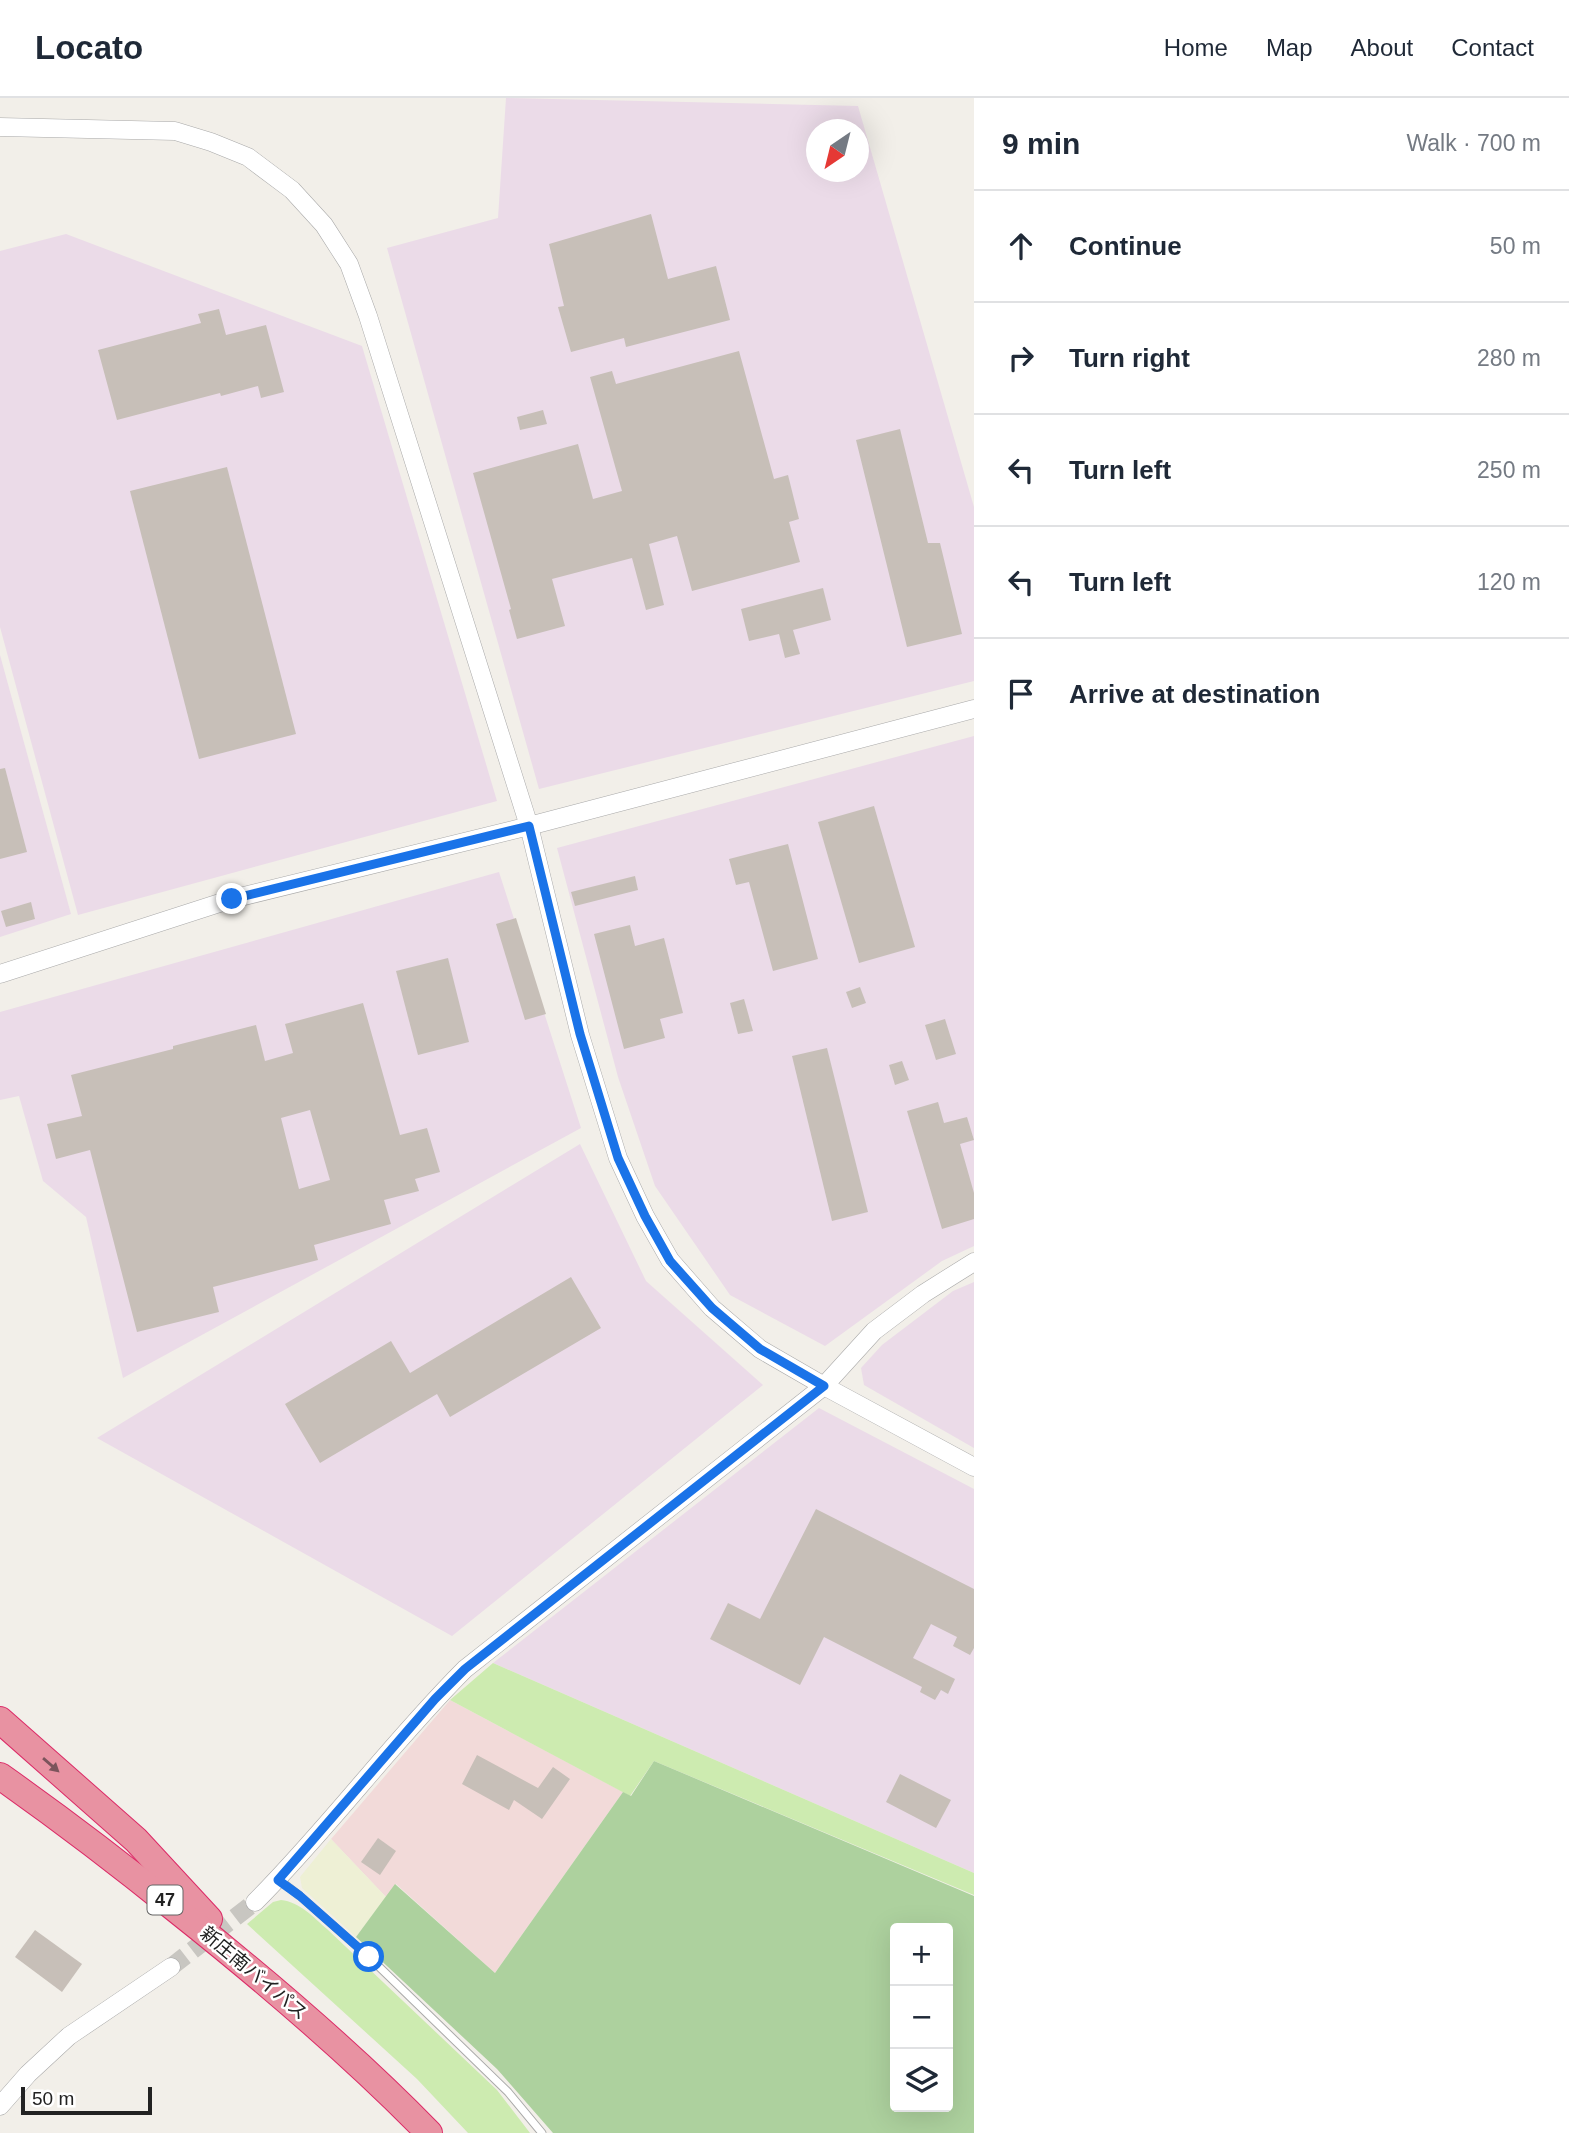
<!DOCTYPE html>
<meta charset="utf-8">
<style>
:root{--surface:#fff;--page:#f2f2f3;--text:#1f2937;--muted:#747a83;--line:#e0e1e3}
body{margin:0;font-family:Helvetica,"Noto Sans JP",sans-serif;background:var(--page);color:var(--text)}
.controls{position:absolute;right:21px;bottom:21px;display:grid;overflow:hidden;border-radius:7px;box-shadow:0 7px 28px #0002}
.controls button{width:63px;height:63px;display:grid;place-items:center;padding:0;border:0;border-bottom:2px solid var(--line);background:var(--surface);color:var(--text);font:35px sans-serif}
.compass{position:absolute;left:806px;top:21px;width:63px;height:63px;border-radius:50%;background:var(--surface);box-shadow:0 7px 28px #0002;rotate:215deg}
.scale{position:absolute;left:21px;bottom:18px;width:131px;box-sizing:border-box;padding-left:7px;border:4px solid #222;border-top:0;font-size:19px;line-height:24px;white-space:nowrap;color:#222;-webkit-text-stroke:5px #fff;paint-order:stroke}
.stop{position:absolute;width:21px;height:21px;margin:-16px;border:5px solid #1a73e8;border-radius:50%;background:#fff}
.stop.end{background:#1a73e8;border-color:#fff;box-shadow:0 2px 7px #0008}
.list{margin:0;padding:0;list-style:none}
h2{display:flex;justify-content:space-between;align-items:center;height:91px;margin:0;padding:0 28px;font-size:30px}
h2 small{font-size:23px;font-weight:400;color:var(--muted)}
.list li{display:grid;grid-template-columns:46px 1fr auto;gap:21px;align-items:center;box-sizing:border-box;height:112px;padding:0 28px;border-top:2px solid var(--line)}
.list b{display:block;font-size:26px;white-space:nowrap}
.list em{font-size:23px;font-style:normal;color:var(--muted)}
.icon{flex:none;width:38px;height:38px;fill:none;stroke:currentColor;stroke-width:2;stroke-linecap:round;stroke-linejoin:round}
.map{position:relative;flex:none;width:974px;height:2035px;overflow:hidden}
header{display:flex;align-items:center;gap:42px;box-sizing:border-box;height:98px;padding:0 35px;background:var(--surface);border-bottom:2px solid var(--line)}
header strong{font-size:33px}
nav{display:flex;gap:38px;margin-inline-start:auto;font-size:24px}
main{display:flex}
aside{flex:1;background:var(--surface)}
.map>svg:first-child{display:block}
</style>
<header>
<strong>Locato</strong>
<nav><a>Home</a><a>Map</a><a>About</a><a>Contact</a></nav>
</header>
<main>
<div class="map">
<svg width="974" height="2035" viewBox="0 0 974 2035">
<rect width="100%" height="100%" fill="#f2efe9"/>
<!-- commercial -->
<polygon fill="#f2dad9" points="450,1602 623,1694 495,1875 396,1786 386,1799 331,1741"/>
<!-- industrial -->
<g fill="#ebdbe8" fill-rule="evenodd">
<path d="M 506,0 L 858,8 L 974,409 L 974,583 L 539,691 L 387,150 L 498,120 ZM 816,32 L 858,32 L 858,74 L 816,74 Z"/>
<polygon points="66,136 362,248 497,703 78,817 0,529 0,153"/>
<polygon points="0,557 71,816 0,839"/>
<polygon points="974,638 974,1148 942,1163 825,1248 730,1197 655,1088 618,979 557,750"/>
<polygon points="499,774 581,1030 123,1280 86,1119 43,1083 19,998 0,1002 0,914"/>
<polygon points="580,1046 646,1183 763,1287 452,1538 97,1340"/>
<polygon points="974,1184 974,1350 864,1287 861,1270 882,1247 953,1193"/>
<polygon points="819,1310 974,1391 974,1775 493,1565"/>
</g>
<!-- farmland -->
<polygon fill="#eef0d5" points="331,1741 386,1799 356,1839 302,1790 300,1779"/>
<!-- grass -->
<g fill="#cdebb0">
<polygon points="493,1565 974,1775 974,1797 654,1663 630,1698 450,1602"/>
<path d="M 281,1802 C 300,1804 313,1819 327,1831 L 497,1992 L 530,2035 L 468,2035 L 417,1981 L 247,1826 L 273,1804 Z"/>
</g>
<!-- forest -->
<path fill="#add19e" fill-rule="evenodd" d="M 654,1663 L 974,1798 L 974,2035 L 553,2035 L 497,1971 L 356,1839 L 395,1786 L 495,1875 L 623,1694 L 631,1698 ZM 895,1830 L 948,1830 L 948,2009 L 895,2009 Z"/>
<!-- building -->
<g fill="#c7bfb8" fill-rule="evenodd">
<polygon points="651,116 668,181 716,168 730,222 626,249 624,240 571,254 558,209 564,208 549,146"/>
<polygon points="219,211 226,237 266,227 284,294 261,300 258,288 221,298 220,295 117,322 98,252 201,225 198,216"/>
<polygon points="739,253 774,381 788,377 799,421 789,424 800,464 692,493 677,438 649,446 664,507 646,512 632,460 552,481 565,528 517,541 509,512 511,511 473,375 578,346 593,401 622,393 590,279 612,273 616,286"/>
<polygon points="543,312 547,326 520,332 517,319"/>
<polygon points="900,331 928,445 940,445 962,536 907,549 856,342"/>
<polygon points="227,369 296,636 199,661 130,393"/>
<polygon points="823,490 831,522 793,532 800,556 785,560 779,536 749,543 741,511"/>
<polygon points="5,670 27,754 0,761 0,671"/>
<polygon points="874,708 915,849 859,865 818,724"/>
<polygon points="788,746 818,861 773,873 749,784 736,787 729,761"/>
<polygon points="635,778 638,792 575,808 571,794"/>
<polygon points="31,804 35,821 6,829 1,813"/>
<polygon points="516,820 546,916 525,922 496,826"/>
<polygon points="630,827 635,848 664,840 683,915 660,921 665,940 624,951 594,836"/>
<polygon points="448,860 469,944 418,957 396,873"/>
<polygon points="860,889 866,905 852,910 846,894"/>
<polygon points="744,901 753,933 738,936 730,905"/>
<path d="M 363,905 L 400,1037 L 427,1030 L 440,1074 L 415,1081 L 419,1093 L 384,1102 L 391,1126 L 314,1147 L 318,1162 L 213,1189 L 219,1214 L 137,1234 L 90,1052 L 56,1061 L 47,1026 L 82,1018 L 71,977 L 173,951 L 173,948 L 256,927 L 265,963 L 293,955 L 285,926 ZM 310,1012 L 330,1082 L 299,1091 L 281,1020 Z"/>
<polygon points="945,921 956,956 936,962 925,927"/>
<polygon points="827,950 868,1114 832,1123 792,958"/>
<polygon points="902,963 909,982 895,987 889,967"/>
<polygon points="938,1004 944,1025 967,1019 974,1042 960,1046 974,1095 974,1121 942,1131 907,1013"/>
<polygon points="571,1179 601,1230 450,1319 437,1296 320,1365 285,1306 391,1243 410,1275"/>
<polygon points="816,1411 974,1491 974,1550 970,1557 953,1548 957,1539 931,1526 913,1560 955,1581 948,1596 941,1592 935,1602 920,1594 922,1589 824,1539 800,1587 710,1541 728,1505 760,1521"/>
<polygon points="477,1657 538,1690 553,1669 570,1681 542,1721 514,1702 509,1712 462,1686"/>
<polygon points="900,1676 951,1702 936,1730 886,1704"/>
<polygon points="378,1740 396,1753 380,1777 361,1764"/>
<polygon points="35,1832 82,1866 62,1894 15,1859"/>
</g>
<g fill="none" stroke-linecap="round" stroke-linejoin="round">
<!-- tertiary-tunnel -->
<polyline stroke="#c8c6c1" stroke-width="18" stroke-dasharray="18 9" stroke-linecap="butt" points="171,1869 255,1804"/>
<!-- service casing -->
<g stroke="#a9a9a9" stroke-width="9">
<polyline id="service" points="278,1781 300,1798 369,1859 508,1994 542,2035"/>
</g>
<!-- tertiary casing -->
<g stroke="#a9a9a9" stroke-width="19">
<g id="tertiary">
<polyline points="0,29 175,33 211,44 248,59 292,92 324,127 349,166 368,218 529,728 580,937 618,1060 645,1118 670,1162 712,1210 760,1251 824,1288 974,1369"/>
<polyline points="0,876 232,801 529,728 974,611"/>
<path d="M 255,1804 C 329,1730 391,1645 465,1571 L 824,1288 L 874,1233 L 923,1196 L 974,1164"/>
<polyline points="0,2008 28,1976 69,1938 171,1869"/>
</g>
</g>
<!-- motorway casing -->
<g stroke="#dc2a67" stroke-width="28">
<g id="motorway">
<polyline points="0,1622 136,1742 209,1821"/>
<path d="M 0,1678 C 61,1721 120,1766 178,1813 C 266,1883 351,1955 429,2035"/>
</g>
</g>
<!-- service -->
<use href="#service" stroke="#fff" stroke-width="7"/>
<!-- tertiary -->
<use href="#tertiary" stroke="#fff" stroke-width="18"/>
<!-- motorway -->
<use href="#motorway" stroke="#e892a2" stroke-width="26"/>
</g>
<!-- one-way arrows -->
<defs><path id="oneway-solid" d="M-6-.8H1V-3.2L6.5 0L1 3.2V.8H-6Z" transform="scale(1.75)"/></defs>
<use fill="#7b545c" href="#oneway-solid" transform="translate(51 1667) rotate(41)"/>
<g fill="none" stroke-linecap="round" stroke-linejoin="round">
<!-- route -->
<polyline stroke="#1a73e8" stroke-width="9" points="232,801 529,728 580,936 618,1060 645,1118 670,1163 712,1210 760,1251 824,1288 465,1571 435,1601 278,1782 300,1798 369,1859"/>
</g>
<g text-anchor="middle" dominant-baseline="central" stroke-width="5" stroke-linejoin="round" paint-order="stroke">
<!-- shield labels -->
<rect fill="#fff" stroke="#646464" stroke-width="2" x="147.5" y="1787.5" width="35" height="29" rx="5"/>
<g font-size="18" font-weight="bold" fill="#222">
<text x="165" y="1802">47</text>
</g>
<!-- street labels -->
<g font-size="19" fill="#222" stroke="#fff">
<text transform="translate(254 1875) rotate(40)">新庄南バイパス</text>
</g>
</g>
</svg>
<div class="controls">
<button>+</button>
<button>−</button>
<button><svg class="icon" aria-label="layers" viewBox="0 0 24 24"><path d="M12 4l9 5-9 5-9-5zM3 14l9 5 9-5"/></svg></button>
</div>
<svg class="compass" viewBox="-18 -18 36 36"><path d="M0-13l5 13h-10z" fill="#e53935"/><path d="M0 13l5-13h-10z" fill="#747a83"/></svg>
<div class="scale">50 m</div>
<div class="stop" style="left:369px;top:1859px"></div>
<div class="stop end" style="left:232px;top:801px"></div>
</div>
<aside>
<h2>9 min<small>Walk · 700 m</small></h2>
<ul class="list">
<li><svg class="icon" aria-label="ahead" viewBox="0 0 24 24"><path d="M12 20V5M6 11l6-6 6 6"/></svg><div><b>Continue</b></div><em>50 m</em></li>
<li><svg class="icon" aria-label="right" viewBox="0 0 24 24"><path d="M7 20v-9h11M14 6l5 5-5 5"/></svg><div><b>Turn right</b></div><em>280 m</em></li>
<li><svg class="icon" aria-label="left" viewBox="0 0 24 24"><path d="M17 20v-9H6M10 6l-5 5 5 5"/></svg><div><b>Turn left</b></div><em>250 m</em></li>
<li><svg class="icon" aria-label="left" viewBox="0 0 24 24"><path d="M17 20v-9H6M10 6l-5 5 5 5"/></svg><div><b>Turn left</b></div><em>120 m</em></li>
<li><svg class="icon" aria-label="arrive" viewBox="0 0 24 24"><path d="M6 21V4h12l-3 4 3 4H6"/></svg><div><b>Arrive at destination</b></div></li>
</ul>
</aside>
</main>
